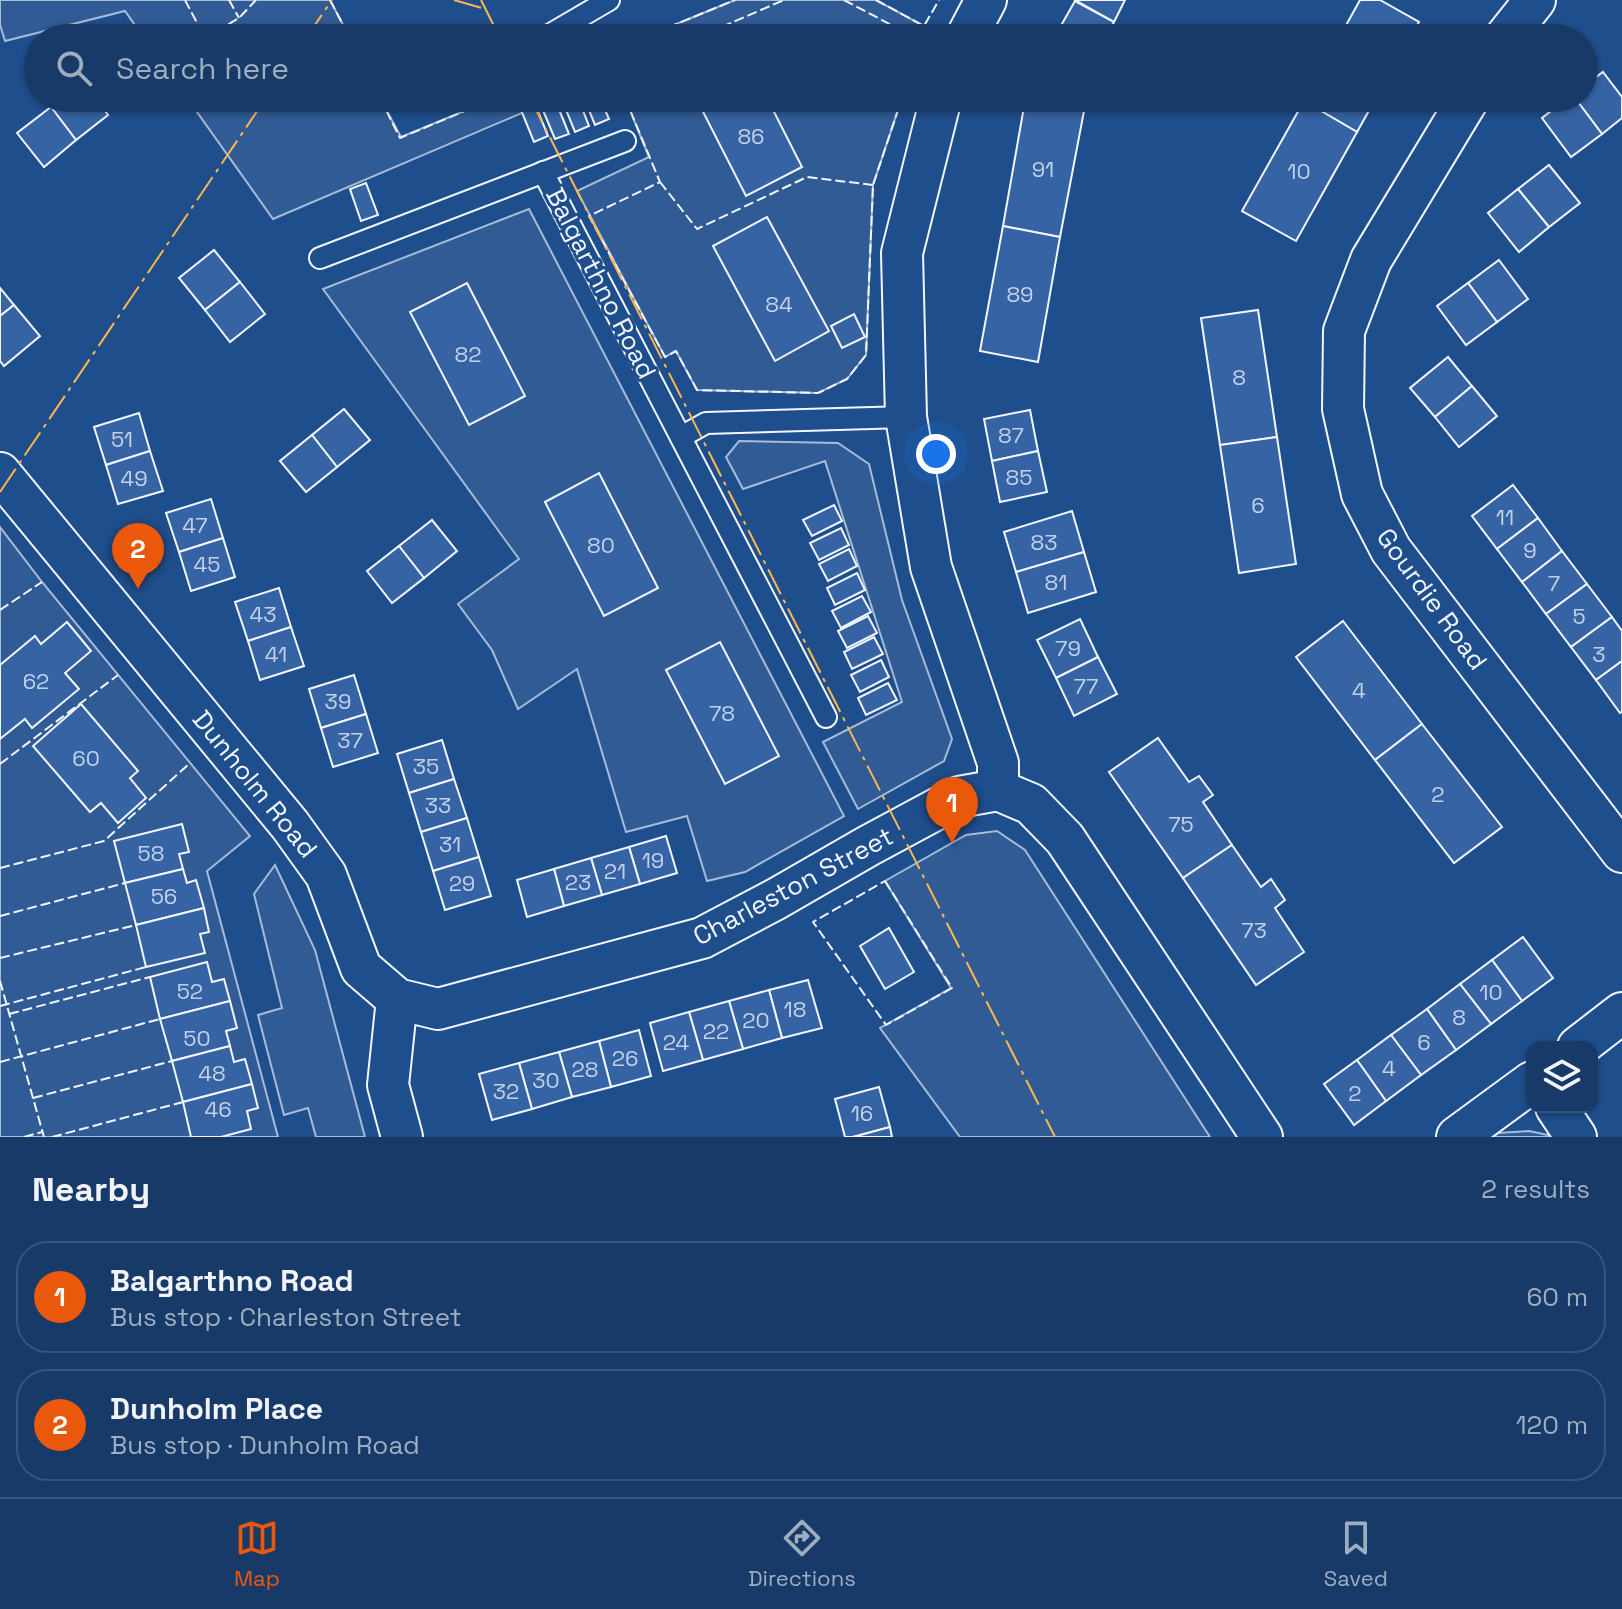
<!DOCTYPE html>
<meta charset="utf-8">
<style>
:root{--surface:#173a69;--page:#20416f;--text:#f1f3f6;--muted:#9eadc0;--line:#36547d;--accent:#ea580c}
body{margin:0;font-family:"Space Grotesk",sans-serif;background:var(--page);color:var(--text)}
.controls{position:absolute;right:24px;bottom:24px;display:grid;overflow:hidden;border-radius:16px;box-shadow:0 2px 6px #0004}
.controls button{width:72px;height:72px;display:grid;place-items:center;padding:0;border:0;border-bottom:2px solid var(--line);background:var(--surface);color:var(--text);font:40px sans-serif}
.you{position:absolute;left:936px;top:454px;width:28px;height:28px;margin:-20px;border:6px solid #fff;border-radius:50%;background:#1a73e8;box-shadow:0 0 0 12px #1a73e833}
.badge{display:grid;place-items:center;width:52px;height:52px;border-radius:50%;background:var(--accent);color:#fff;font-size:26px;font-weight:700}
.pin{position:absolute;translate:-50% -66px;filter:drop-shadow(0 2px 4px #0008)}
.pin::after{content:'';position:absolute;top:42px;width:28px;height:24px;background:inherit;clip-path:polygon(0 0,100% 0,50% 100%)}
.list{margin:0;padding:0;list-style:none}
h2{display:flex;justify-content:space-between;align-items:center;height:104px;margin:0;padding:0 32px;font-size:34px}
h2 small{font-size:26px;font-weight:400;color:var(--muted)}
.list li{display:grid;grid-template-columns:52px 1fr auto;gap:24px;align-items:center;box-sizing:border-box;height:112px;margin:0 16px 16px;padding:0 16px;border:2px solid var(--line);border-radius:32px}
.list b{display:block;font-size:30px;white-space:nowrap}
.list p{margin:0;font-size:26px;white-space:nowrap;color:var(--muted)}
.list em{font-size:26px;font-style:normal;color:var(--muted)}
.icon{flex:none;width:44px;height:44px;fill:none;stroke:currentColor;stroke-width:2;stroke-linecap:round;stroke-linejoin:round}
.map{position:relative;flex:none;width:1622px;height:1137px;overflow:hidden}
.search{position:absolute;background:var(--surface);box-shadow:0 2px 6px #0004;left:24px;right:24px;top:24px;height:88px;display:flex;align-items:center;gap:20px;box-sizing:border-box;padding:0 28px;border-radius:44px;color:var(--muted);font-size:30px}
.sheet{height:360px;background:var(--surface)}
nav{display:flex;justify-content:space-around;align-items:center;box-sizing:border-box;height:112px;border-top:2px solid var(--line);background:var(--surface);font-size:22px;color:var(--muted)}
nav a{display:grid;justify-items:center;gap:4px}
nav .on{color:var(--accent)}
.map>svg:first-child{display:block}
</style>
<div class="map">
<svg width="1622" height="1137" viewBox="0 0 1622 1137">
<rect width="100%" height="100%" fill="#1f4e8c"/>
<!-- built -->
<g fill="#305b95" stroke="#a8bbd7" stroke-width="2">
<polygon points="0,0 330,0 350,38 144,38 125,11 5,41 0,25"/>
<polygon points="735,0 876,0 924,26 921,38 642,38"/>
<polygon points="187,98 380,98 401,137 496,98 557,98 273,219"/>
<polygon points="625,98 902,98 873,185 866,355 847,379 818,393 697,390 676,351 665,357 577,191 649,157"/>
<polygon points="529,209 844,816 745,872 707,881 687,816 626,832 577,669 518,709 492,650 458,604 519,559 323,289"/>
<polygon points="739,441 838,443 869,464 902,600 952,739 944,761 858,809 823,742 902,702 825,461 743,489 726,457"/>
<polygon points="0,527 42,582 250,836 207,871 278,1137 0,1137"/>
<polygon points="997,831 1025,850 1210,1137 960,1137 880,1028 951,988 885,881 966,835"/>
<polygon points="275,865 315,950 365,1137 316,1137 308,1108 284,1115 258,1015 282,1008 254,894"/>
<polygon points="1529,1131 1557,1137 1493,1137 1498,1133"/>
</g>
<!-- building -->
<g fill="#3563a3" stroke="#f2f6ff" stroke-width="2">
<polygon points="1075,0 1125,0 1114,22"/>
<polygon points="1360,0 1380,0 1419,22 1410,38 1339,38"/>
<polygon points="1075,1 1114,22 1105,38 1059,38 1055,36"/>
<polygon points="1603,72 1622,97 1622,118 1602,134 1575,98 1584,98 1584,86"/>
<polygon points="62,98 96,98 108,115 76,140 51,107"/>
<polygon points="566,98 578,98 589,126 575,132 562,100"/>
<polygon points="584,98 600,98 609,119 595,125"/>
<polygon points="696,98 767,98 802,167 746,196"/>
<polygon points="1305,98 1376,98 1357,132 1304,101"/>
<polygon points="1568,98 1575,98 1602,134 1571,157 1542,118"/>
<polygon points="1025,101 1084,111 1060,237 1003,226"/>
<polygon points="1304,101 1357,132 1296,241 1242,211"/>
<polygon points="556,102 569,134 555,139 542,108"/>
<polygon points="535,104 548,136 534,142 521,110"/>
<polygon points="51,107 76,140 44,167 17,133"/>
<polygon points="1549,165 1580,203 1549,227 1518,189"/>
<polygon points="366,183 378,215 361,221 350,189"/>
<polygon points="1518,189 1549,227 1519,252 1488,213"/>
<polygon points="767,217 829,331 775,361 713,246"/>
<polygon points="1003,226 1060,237 1038,362 980,351"/>
<polygon points="214,250 240,282 205,310 179,278"/>
<polygon points="1499,260 1528,299 1497,322 1468,283"/>
<polygon points="240,282 265,314 230,342 205,310"/>
<polygon points="467,283 525,396 469,425 410,312"/>
<polygon points="1468,283 1497,322 1466,345 1437,306"/>
<polygon points="0,288 14,305 0,316"/>
<polygon points="14,305 40,336 4,366 0,361 0,316"/>
<polygon points="1258,310 1277,437 1220,445 1201,318"/>
<polygon points="854,314 865,337 842,348 831,326"/>
<polygon points="1448,357 1472,386 1435,417 1410,388"/>
<polygon points="1472,386 1497,416 1459,447 1435,417"/>
<polygon points="344,409 370,440 337,467 312,435"/>
<polygon points="1030,410 1038,451 992,461 984,419"/>
<polygon points="139,413 150,451 106,465 94,427"/>
<polygon points="312,435 337,467 306,492 280,461"/>
<polygon points="1277,437 1296,564 1239,573 1220,445"/>
<polygon points="150,451 163,491 118,504 106,465"/>
<polygon points="1038,451 1047,492 1000,502 992,461"/>
<polygon points="599,473 658,588 604,616 545,502"/>
<polygon points="1513,485 1538,518 1497,549 1472,516"/>
<polygon points="211,499 223,538 179,552 166,513"/>
<polygon points="834,505 842,521 812,536 803,520"/>
<polygon points="1072,511 1084,552 1016,572 1004,532"/>
<polygon points="1538,518 1562,551 1522,582 1497,549"/>
<polygon points="432,520 457,551 424,578 399,546"/>
<polygon points="841,528 849,545 819,560 810,543"/>
<polygon points="223,538 235,577 191,591 179,552"/>
<polygon points="399,546 424,578 392,603 367,571"/>
<polygon points="849,549 857,566 828,581 819,564"/>
<polygon points="1562,551 1587,584 1546,614 1522,582"/>
<polygon points="1084,552 1096,592 1028,613 1016,572"/>
<polygon points="857,573 865,590 835,605 827,588"/>
<polygon points="1587,584 1612,617 1571,647 1546,614"/>
<polygon points="279,588 291,627 248,641 235,602"/>
<polygon points="862,596 871,612 841,628 832,611"/>
<polygon points="868,616 877,633 847,648 838,631"/>
<polygon points="1612,617 1622,631 1622,661 1596,680 1571,647"/>
<polygon points="1080,619 1098,657 1056,678 1037,640"/>
<polygon points="1343,621 1422,724 1375,760 1296,657"/>
<polygon points="67,622 91,651 65,673 79,689 32,728 25,719 0,739 0,665 35,636 41,644"/>
<polygon points="291,627 304,666 260,680 248,641"/>
<polygon points="874,637 883,654 852,669 844,652"/>
<polygon points="720,642 779,756 725,784 666,670"/>
<polygon points="1098,657 1117,694 1074,716 1056,678"/>
<polygon points="881,660 889,677 860,692 851,675"/>
<polygon points="1622,661 1622,712 1620,713 1596,680"/>
<polygon points="354,675 366,714 321,728 309,689"/>
<polygon points="888,683 897,700 866,715 858,698"/>
<polygon points="81,704 138,771 130,778 146,798 118,823 101,803 90,812 33,746"/>
<polygon points="366,714 378,753 333,767 321,728"/>
<polygon points="1422,724 1502,827 1454,863 1375,760"/>
<polygon points="1158,738 1189,782 1199,776 1213,795 1203,802 1232,845 1183,878 1109,772"/>
<polygon points="442,740 454,779 409,793 397,754"/>
<polygon points="454,779 467,818 421,832 409,793"/>
<polygon points="467,818 479,857 433,871 421,832"/>
<polygon points="182,824 189,852 179,854 183,869 125,883 114,841"/>
<polygon points="666,836 677,873 640,884 629,847"/>
<polygon points="1232,845 1261,887 1271,879 1285,900 1275,908 1304,952 1256,985 1183,878"/>
<polygon points="629,847 640,884 602,895 591,858"/>
<polygon points="479,857 491,896 445,910 433,871"/>
<polygon points="591,858 602,895 564,906 554,869"/>
<polygon points="183,869 187,883 196,880 204,908 136,925 125,883"/>
<polygon points="554,869 564,906 527,917 517,880"/>
<polygon points="204,908 209,932 200,934 205,953 146,967 136,925"/>
<polygon points="889,928 914,972 885,989 860,946"/>
<polygon points="1523,937 1553,978 1522,1001 1492,960"/>
<polygon points="1492,960 1522,1001 1491,1024 1460,984"/>
<polygon points="207,962 212,982 224,979 230,1001 160,1019 150,977"/>
<polygon points="808,980 822,1028 782,1038 769,990"/>
<polygon points="1460,984 1491,1024 1456,1050 1427,1009"/>
<polygon points="769,990 782,1038 743,1049 729,1001"/>
<polygon points="230,1001 237,1028 226,1031 230,1046 172,1061 160,1019"/>
<polygon points="729,1001 743,1049 703,1060 689,1012"/>
<polygon points="1427,1009 1456,1050 1421,1075 1391,1035"/>
<polygon points="689,1012 703,1060 663,1071 650,1023"/>
<polygon points="639,1030 651,1076 611,1087 599,1041"/>
<polygon points="1391,1035 1421,1075 1386,1101 1357,1060"/>
<polygon points="599,1041 611,1087 572,1097 559,1052"/>
<polygon points="230,1046 234,1062 245,1059 252,1084 183,1102 172,1061"/>
<polygon points="559,1052 572,1097 532,1109 519,1063"/>
<polygon points="1357,1060 1386,1101 1354,1125 1324,1084"/>
<polygon points="519,1063 532,1109 492,1120 479,1074"/>
<polygon points="252,1084 258,1108 247,1111 251,1129 221,1137 191,1137 183,1102"/>
<polygon points="879,1087 890,1127 853,1137 845,1137 835,1099"/>
<polygon points="890,1127 892,1137 853,1137"/>
</g>
<g fill="none" stroke-linecap="round" stroke-linejoin="round">
<!-- lane casing -->
<g stroke="#f2f6ff" stroke-width="24">
<g id="lane">
<polyline points="544,38 609,0"/>
<polyline points="543,172 826,717"/>
<polyline points="320,258 625,141"/>
<polyline points="681,437 706,423 906,417"/>
</g>
</g>
<!-- street casing -->
<g stroke="#f2f6ff" stroke-width="44">
<g id="street">
<polyline points="966,38 986,0"/>
<polyline points="1505,38 1535,0"/>
<polyline points="941,98 902,253 906,417 931,567 998,763 998,790"/>
<polyline points="1469,98 1371,260 1344,331 1343,409 1362,494 1391,550 1622,852"/>
<polyline points="0,473 290,825 326,875 361,968 397,999 438,1009 702,938 776,899 868,846 959,797 998,790"/>
<polyline points="998,790 1031,804 1065,839 1262,1137"/>
<polyline points="397,999 388,1085 402,1137"/>
<polyline points="1578,1047 1622,1013"/>
<polyline points="1556,1107 1576,1137"/>
<polyline points="1457,1137 1532,1082"/>
</g>
</g>
<!-- lane -->
<use href="#lane" stroke="#1f4e8c" stroke-width="20"/>
<!-- street -->
<use href="#street" stroke="#1f4e8c" stroke-width="40"/>
<!-- fence -->
<g stroke="#f2f6ff" stroke-width="2" stroke-dasharray="10 4" stroke-linecap="butt">
<polyline points="185,0 205,38 239,18 256,0"/>
<polyline points="229,0 239,18"/>
<polyline points="330,0 350,38"/>
<polyline points="844,0 916,38"/>
<polyline points="876,0 924,26 939,0"/>
<polyline points="642,38 735,0"/>
<polyline points="696,38 784,0"/>
<polyline points="380,98 400,138 496,98"/>
<polyline points="625,98 660,182 589,216 665,357 676,351 697,390 818,393 847,379 866,355 873,185 902,98"/>
<polyline points="660,182 697,229 807,177 873,185"/>
<polyline points="0,610 42,582"/>
<polyline points="0,764 118,675"/>
<polyline points="0,868 104,841 190,763"/>
<polygon points="885,881 952,988 886,1025 813,922"/>
<polyline points="0,916 125,883"/>
<polyline points="0,958 136,925"/>
<polyline points="0,981 44,1137"/>
<polyline points="0,1006 146,967"/>
<polyline points="9,1014 150,977"/>
<polyline points="0,1062 160,1019"/>
<polyline points="33,1098 172,1061"/>
<polyline points="24,1137 42,1132"/>
<polyline points="52,1137 183,1102"/>
</g>
<!-- power -->
<g stroke="#ffb74d" stroke-width="2" stroke-dasharray="28 6 4 6" stroke-linecap="butt">
<polyline points="454,0 485,9"/>
<polyline points="481,0 500,38"/>
<polyline points="306,38 332,0"/>
<polyline points="530,98 1055,1137"/>
<polyline points="0,492 266,98"/>
</g>
</g>
<g text-anchor="middle" dominant-baseline="central" stroke-width="6" stroke-linejoin="round" paint-order="stroke">
<!-- number labels -->
<g font-size="22" fill="#c3d1e8">
<text x="751" y="136">86</text>
<text x="1043" y="169">91</text>
<text x="1299" y="171">10</text>
<text x="1020" y="294">89</text>
<text x="779" y="304">84</text>
<text x="468" y="354">82</text>
<text x="1239" y="377">8</text>
<text x="1011" y="435">87</text>
<text x="122" y="439">51</text>
<text x="1019" y="477">85</text>
<text x="134" y="478">49</text>
<text x="1258" y="505">6</text>
<text x="1505" y="517">11</text>
<text x="195" y="525">47</text>
<text x="1044" y="542">83</text>
<text x="601" y="545">80</text>
<text x="1530" y="550">9</text>
<text x="207" y="564">45</text>
<text x="1056" y="582">81</text>
<text x="1554" y="583">7</text>
<text x="263" y="614">43</text>
<text x="1579" y="616">5</text>
<text x="1068" y="648">79</text>
<text x="276" y="654">41</text>
<text x="1599" y="654">3</text>
<text x="36" y="681">62</text>
<text x="1086" y="686">77</text>
<text x="1359" y="690">4</text>
<text x="338" y="701">39</text>
<text x="722" y="713">78</text>
<text x="350" y="740">37</text>
<text x="86" y="758">60</text>
<text x="426" y="766">35</text>
<text x="1438" y="794">2</text>
<text x="438" y="805">33</text>
<text x="1181" y="824">75</text>
<text x="450" y="844">31</text>
<text x="151" y="853">58</text>
<text x="653" y="860">19</text>
<text x="615" y="871">21</text>
<text x="578" y="882">23</text>
<text x="462" y="883">29</text>
<text x="164" y="896">56</text>
<text x="1254" y="930">73</text>
<text x="190" y="991">52</text>
<text x="1491" y="992">10</text>
<text x="795" y="1009">18</text>
<text x="1459" y="1017">8</text>
<text x="756" y="1020">20</text>
<text x="716" y="1031">22</text>
<text x="197" y="1038">50</text>
<text x="676" y="1042">24</text>
<text x="1424" y="1042">6</text>
<text x="625" y="1058">26</text>
<text x="1389" y="1068">4</text>
<text x="585" y="1069">28</text>
<text x="212" y="1073">48</text>
<text x="546" y="1080">30</text>
<text x="506" y="1091">32</text>
<text x="1355" y="1093">2</text>
<text x="218" y="1109">46</text>
<text x="862" y="1113">16</text>
</g>
<!-- street labels -->
<g font-size="26" fill="#f2f6ff" stroke="#1f4e8c">
<text transform="translate(601 283) rotate(63)">Balgarthno Road</text>
<text transform="translate(1432 599) rotate(54)">Gourdie Road</text>
<text transform="translate(255 784) rotate(51)">Dunholm Road</text>
<text transform="translate(793 886) rotate(-28)">Charleston Street</text>
</g>
</g>
</svg>
<div class="controls">
<button><svg class="icon" aria-label="layers" viewBox="0 0 24 24"><path d="M12 4l9 5-9 5-9-5zM3 14l9 5 9-5"/></svg></button>
</div>
<div class="you"></div>
<div class="pin badge" style="left:952px;top:843px">1</div>
<div class="pin badge" style="left:138px;top:589px">2</div>
<div class="search"><svg class="icon" aria-label="search" viewBox="0 0 24 24"><circle cx="10" cy="10" r="6"/><path d="M15 15l6 6"/></svg>Search here</div>
</div>
<section class="sheet">
<h2>Nearby<small>2 results</small></h2>
<ul class="list">
<li><span class="badge">1</span><div><b>Balgarthno Road</b><p>Bus stop · Charleston Street</p></div><em>60 m</em></li>
<li><span class="badge">2</span><div><b>Dunholm Place</b><p>Bus stop · Dunholm Road</p></div><em>120 m</em></li>
</ul>
</section>
<nav>
<a class="on"><svg class="icon" aria-label="map" viewBox="0 0 24 24"><path d="M3 6l6-2 6 2 6-2v14l-6 2-6-2-6 2zM9 4v14M15 6v14"/></svg>Map</a>
<a><svg class="icon" aria-label="directions" viewBox="0 0 24 24"><path d="M12 3l9 9-9 9-9-9zM9 14v-3h6M13 9l2 2-2 2"/></svg>Directions</a>
<a><svg class="icon" aria-label="saved" viewBox="0 0 24 24"><path d="M7 4h10v16l-5-4-5 4z"/></svg>Saved</a>
</nav>
